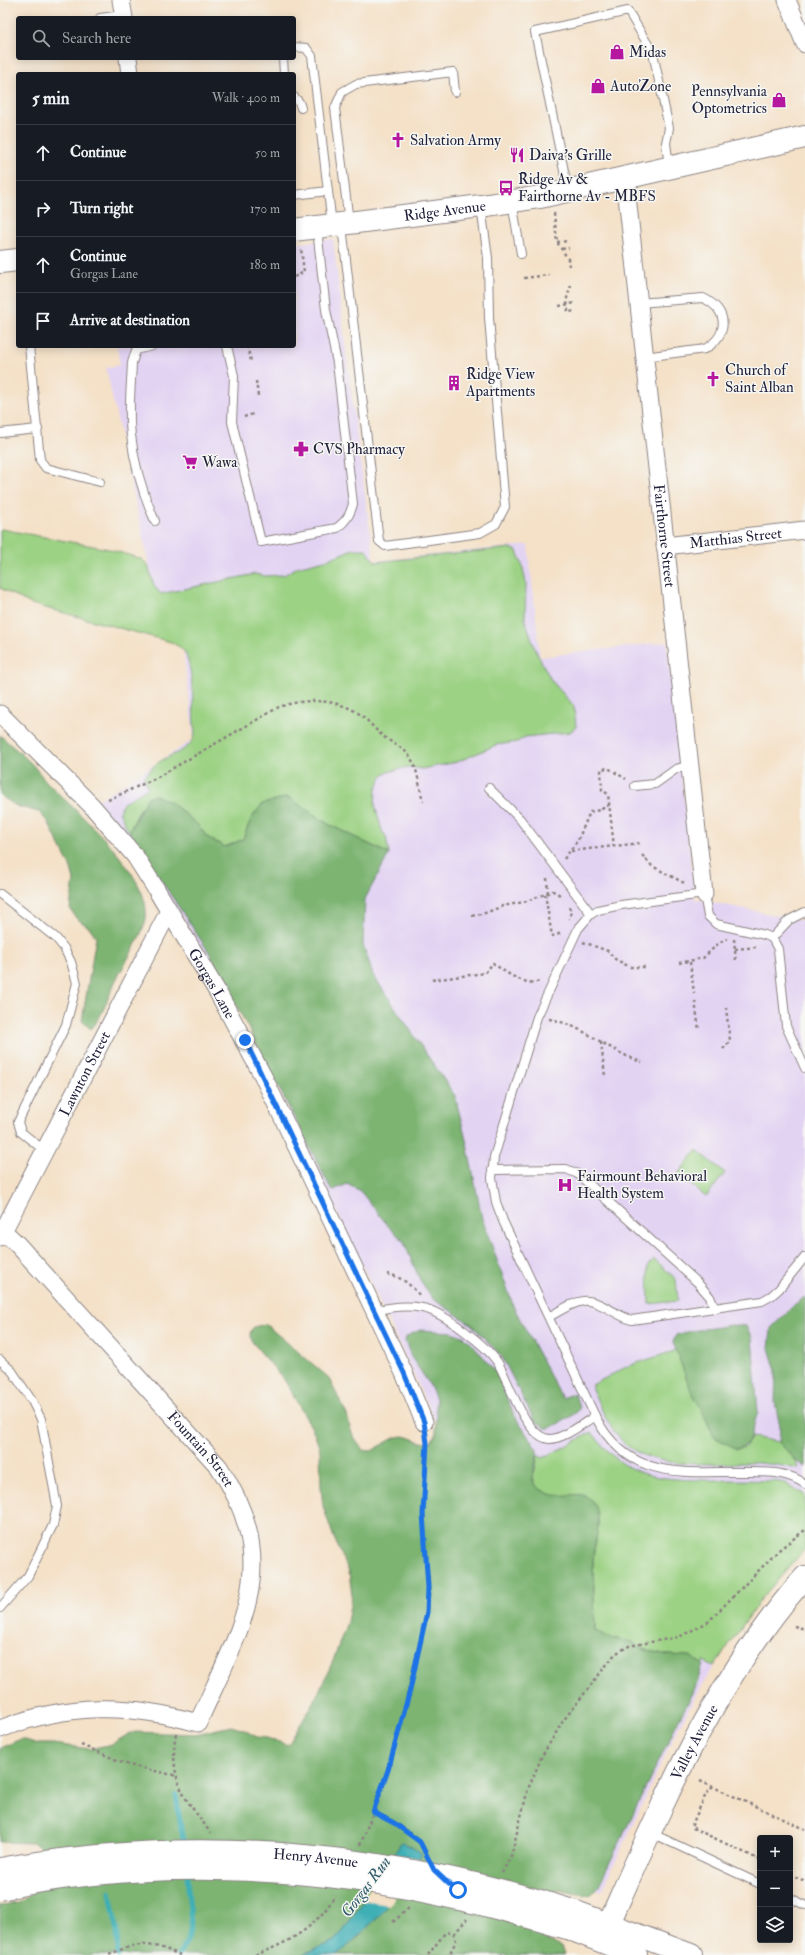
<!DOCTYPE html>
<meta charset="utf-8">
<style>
:root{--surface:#171b24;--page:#242831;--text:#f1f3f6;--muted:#9ea1a6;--line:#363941}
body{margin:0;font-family:"IM FELL Double Pica",serif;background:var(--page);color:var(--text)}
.controls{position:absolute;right:12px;bottom:12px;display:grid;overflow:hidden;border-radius:4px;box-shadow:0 2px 10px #0003}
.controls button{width:36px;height:36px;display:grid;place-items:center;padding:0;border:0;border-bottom:1px solid var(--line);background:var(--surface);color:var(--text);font:20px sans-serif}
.stop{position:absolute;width:12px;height:12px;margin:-9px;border:3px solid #1a73e8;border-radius:50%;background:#fff}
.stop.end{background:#1a73e8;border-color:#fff;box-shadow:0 1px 4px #0008}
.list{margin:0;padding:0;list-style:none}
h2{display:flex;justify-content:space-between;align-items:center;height:52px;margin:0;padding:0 16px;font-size:17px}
h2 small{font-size:13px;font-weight:400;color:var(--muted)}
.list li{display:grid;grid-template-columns:26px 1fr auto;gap:12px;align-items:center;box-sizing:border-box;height:56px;padding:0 16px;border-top:1px solid var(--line)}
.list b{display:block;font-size:15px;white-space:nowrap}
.list p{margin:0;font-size:13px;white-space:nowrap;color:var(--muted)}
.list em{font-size:13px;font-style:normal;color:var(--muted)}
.icon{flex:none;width:22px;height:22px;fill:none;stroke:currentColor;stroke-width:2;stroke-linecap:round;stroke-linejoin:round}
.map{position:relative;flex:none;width:805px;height:1955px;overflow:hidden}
.search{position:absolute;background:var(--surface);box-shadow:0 2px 10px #0003;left:16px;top:16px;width:280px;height:44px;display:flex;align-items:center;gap:10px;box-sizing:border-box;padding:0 14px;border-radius:4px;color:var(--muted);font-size:15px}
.panel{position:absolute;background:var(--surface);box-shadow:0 2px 10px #0003;left:16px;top:72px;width:280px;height:276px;border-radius:4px}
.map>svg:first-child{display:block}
</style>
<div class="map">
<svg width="805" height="1955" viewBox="0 0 805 1955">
<rect width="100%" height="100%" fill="#f6f6f2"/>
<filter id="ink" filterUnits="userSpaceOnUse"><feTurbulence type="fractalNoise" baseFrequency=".025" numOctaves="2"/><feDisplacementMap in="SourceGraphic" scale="8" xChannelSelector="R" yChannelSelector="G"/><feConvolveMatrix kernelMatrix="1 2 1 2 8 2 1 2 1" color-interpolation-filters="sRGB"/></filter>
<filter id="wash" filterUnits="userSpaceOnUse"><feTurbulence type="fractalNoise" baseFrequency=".012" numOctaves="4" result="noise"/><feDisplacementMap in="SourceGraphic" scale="16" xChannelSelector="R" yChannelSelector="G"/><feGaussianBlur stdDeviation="0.9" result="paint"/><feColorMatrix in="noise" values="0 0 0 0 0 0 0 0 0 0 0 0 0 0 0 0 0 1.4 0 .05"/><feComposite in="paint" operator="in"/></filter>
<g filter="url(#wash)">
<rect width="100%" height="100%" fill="#f4e1c8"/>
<!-- built -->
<polygon fill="#e3d3f3" points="333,239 349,377 374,561 528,545 540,657 667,642 695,899 805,921 805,1549 781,1575 747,1617 704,1682 674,1736 602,1891 587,1886 442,1421 436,1423 378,1298 249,1028 179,912 97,801 194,739 181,632 163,628 106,368 120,365 117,346 294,346 294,244"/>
<!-- green -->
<g fill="#9cd284" stroke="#5f7a60">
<path d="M 1,529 L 109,549 L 141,559 L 148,565 L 154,586 L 161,594 L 255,574 L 264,576 L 284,575 L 297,567 L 329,559 L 353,549 L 366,549 L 375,562 L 511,548 L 517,551 L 522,564 L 526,583 L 525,619 L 535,649 L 551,680 L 574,706 L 576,727 L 570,732 L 525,737 L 517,742 L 496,745 L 457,762 L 422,769 L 408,767 L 388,772 L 382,776 L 376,789 L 375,805 L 382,831 L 386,836 L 389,854 L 328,824 L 288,797 L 251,819 L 243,839 L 225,847 L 207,837 L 197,824 L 172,803 L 156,795 L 140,809 L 129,832 L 119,812 L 123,803 L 148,788 L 144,777 C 148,773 151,768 155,765 C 169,753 189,754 195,734 C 192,714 195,662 182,649 C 179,646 174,644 171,642 L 31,604 L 0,588 L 0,530 Z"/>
<polygon points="697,1150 725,1173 706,1197 678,1174"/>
<polygon points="654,1259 676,1279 678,1301 649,1304 648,1265"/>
<path d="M 677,1350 C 688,1381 707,1433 737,1449 L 745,1447 L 752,1437 L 779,1442 L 796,1461 L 798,1469 C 785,1466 772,1464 758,1463 C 719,1462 657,1472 625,1444 C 609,1429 601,1408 592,1389 L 592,1385 L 628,1366 Z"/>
<path d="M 592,1432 C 604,1449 618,1463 637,1471 C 658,1480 682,1479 704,1480 C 727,1480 751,1480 774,1481 L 785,1483 L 805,1495 L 805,1549 L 762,1598 L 714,1666 L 703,1661 L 703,1665 L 690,1656 L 667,1655 L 646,1650 L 637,1646 L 632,1642 L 611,1638 L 595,1631 L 593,1556 L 597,1534 L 584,1494 L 558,1497 L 548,1495 L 537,1488 L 533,1479 L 538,1455 L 543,1458 Z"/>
</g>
<!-- forest -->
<g fill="#7db472" stroke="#506b56">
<path d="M 0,735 C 9,744 20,752 29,761 C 37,769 43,779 51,786 C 79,815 151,874 146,918 C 145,931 124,965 117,978 C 109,993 103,1017 91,1029 L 82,1021 L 96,937 L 90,928 L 76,918 L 70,908 L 74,880 L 71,868 L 48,822 L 39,812 L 16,806 L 0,795 Z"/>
<polygon points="155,795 172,803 197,824 207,837 225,847 243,839 251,819 262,804 288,797 328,824 389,854 365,899 363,944 373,975 455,1096 467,1144 482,1218 514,1308 562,1398 574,1393 580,1407 577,1412 570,1417 550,1428 545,1428 534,1420 502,1357 472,1325 433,1299 420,1280 403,1240 390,1228 360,1191 347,1184 332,1191 210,954 129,832 147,798"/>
<polygon points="805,1297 805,1467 796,1461 779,1442 780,1427 775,1402 776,1371 769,1348 771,1328 794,1305"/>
<path d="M 265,1324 L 328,1377 L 347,1415 L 352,1434 L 363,1450 L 371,1451 C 380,1447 393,1436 403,1436 C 414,1437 420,1445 431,1442 L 436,1434 L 436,1399 L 428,1382 L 411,1357 L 405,1340 L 407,1336 L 420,1330 L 452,1332 L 465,1337 L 475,1347 L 496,1372 L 514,1415 L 537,1450 C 538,1460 532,1470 533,1480 C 534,1486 538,1487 542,1490 C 562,1504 583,1484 594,1504 C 604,1519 594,1541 593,1558 C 593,1582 595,1607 595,1631 L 611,1638 L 632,1642 L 637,1646 L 646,1650 L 667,1655 L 690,1656 L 703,1665 L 693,1693 L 678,1721 L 598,1887 L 590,1896 L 558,1890 L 543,1904 L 534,1929 L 544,1939 L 561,1946 L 564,1955 L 336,1955 C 373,1928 398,1892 421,1853 L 403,1842 L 344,1930 L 334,1941 L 301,1955 L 0,1955 L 0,1905 L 19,1903 L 39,1888 L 47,1865 L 43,1850 L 34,1843 L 0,1842 L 0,1775 L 3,1772 L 0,1765 L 0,1748 L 21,1739 L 39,1744 L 53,1744 L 90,1749 L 112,1744 L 132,1732 L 196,1734 L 231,1726 L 244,1730 L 257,1737 L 267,1738 L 288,1745 L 314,1702 L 333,1661 L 347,1622 L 352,1595 L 349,1572 L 334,1538 L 323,1506 L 321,1487 L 320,1450 L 314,1432 L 285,1381 L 253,1343 L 250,1335 L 251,1330 L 254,1327 Z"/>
<path d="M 730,1325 L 746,1326 L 752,1338 L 758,1413 C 751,1427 755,1444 737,1449 L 714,1437 L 701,1408 L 691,1391 L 673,1342 L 676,1335 C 693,1329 712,1329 730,1325 Z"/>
</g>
<!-- water -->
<polygon fill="#3eafb5" stroke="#306878" points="402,1842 422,1853 404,1882 384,1911 346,1948 336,1955 301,1955 334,1941 344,1930"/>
<!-- pier -->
<polygon fill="#f4e1c8" points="392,1854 420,1859 390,1905 362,1901"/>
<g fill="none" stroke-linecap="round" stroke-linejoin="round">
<!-- stream -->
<g stroke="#3eafb5" stroke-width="5">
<polyline points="176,1795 184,1847"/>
<polyline points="110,1892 117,1933 118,1955"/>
<polyline points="179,1955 188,1939 191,1924 187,1875"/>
</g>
</g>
</g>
<g filter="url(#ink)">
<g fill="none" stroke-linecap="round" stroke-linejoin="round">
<!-- lane casing -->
<g stroke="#8b8282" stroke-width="10">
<g id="lane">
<polyline points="100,18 123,15"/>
<polyline points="294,47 306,48 312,56 332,225"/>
<polyline points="283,58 284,74"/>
<polyline points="294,97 299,102 301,108"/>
<polyline points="568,190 535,32 628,11 653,53 669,128 666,143 669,166"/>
<polyline points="294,195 328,191"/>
<polyline points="512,202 521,254"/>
<polyline points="349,222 335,108 342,92 356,84 453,72 455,92"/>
<polyline points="342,226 379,541 385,546 480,533 496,524 505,507 489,318 488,258 481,207"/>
<path d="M 638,303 L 703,298 C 729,310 729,335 705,349 L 644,357"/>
<polyline points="29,346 40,460 46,468 100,482"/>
<path d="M 152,346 L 136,350 L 132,363 C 131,387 128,411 131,435 C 134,464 143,494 155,521"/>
<path d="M 227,346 L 234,376 L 232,422 L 261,542 L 337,528 C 346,521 350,515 353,504 L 337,363 L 326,310 L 317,229"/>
<polyline points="0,433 38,429"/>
<polyline points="635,786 655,784 676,769 690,765"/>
<polyline points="489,788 520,819 591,914"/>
<polyline points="0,894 56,938 64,948 71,962 77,983 66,1025 18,1122 21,1132 45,1151"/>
<polyline points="772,938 789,920 805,912"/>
<path d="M 805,1068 L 786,1026 L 778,949 L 772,938 L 765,935 L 716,924 L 708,916 L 704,894 L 621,905 L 598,910 L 591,914 L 578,929 L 537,1017 L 494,1157 L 492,1178 L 496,1202 L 503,1221 L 595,1416 C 629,1483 685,1471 749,1472 C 770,1472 788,1472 805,1484"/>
<polyline points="492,1170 566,1169 578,1174 697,1282 710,1297 715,1309"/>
<path d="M 374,1311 C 390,1307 406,1305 422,1308 C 442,1311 487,1346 498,1363 C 509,1381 525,1437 549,1439 C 562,1440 584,1423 595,1416"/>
<path d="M 549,1317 C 559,1311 571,1303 583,1301 C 599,1299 616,1316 632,1320 L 762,1301 L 771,1296 L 779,1289 L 805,1257"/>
<polyline points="0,1360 12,1371 32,1401 41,1419 57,1506 53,1525 28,1576 0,1608"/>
<polyline points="651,1833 760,1884"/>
<polyline points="790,1898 805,1905"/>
</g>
</g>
<!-- street casing -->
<g stroke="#8b8282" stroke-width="19">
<g id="street">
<polyline points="121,0 124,18"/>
<polyline points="787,0 805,44"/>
<polyline points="128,58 130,74"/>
<path id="s1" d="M 625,178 L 704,894"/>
<path id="s2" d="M 665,546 L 805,530"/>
<path id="s3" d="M 0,714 L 92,806 L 135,856 L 156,889 L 217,991 L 263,1076 L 404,1373 L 424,1422"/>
<path id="s4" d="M 0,1228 L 17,1244 L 219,1467 C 284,1566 240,1628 198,1723 C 129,1703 68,1703 0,1729"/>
<path id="s5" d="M 0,1237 L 169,911"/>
</g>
</g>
<!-- secondary casing -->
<g stroke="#8b8282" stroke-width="24">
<g id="secondary">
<path id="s6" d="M 294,230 L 481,206 L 540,197 L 805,137"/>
<polyline points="0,262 18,260"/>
<path id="s7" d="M 609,1923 C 663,1802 716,1677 805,1577"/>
</g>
</g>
<!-- primary casing -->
<g stroke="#8b8282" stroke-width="24">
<g id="primary">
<polyline points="576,1912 691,1955"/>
<polyline points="570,1929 636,1955"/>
</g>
</g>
<!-- path -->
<g stroke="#8b8282" stroke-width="2.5" stroke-dasharray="3 3" stroke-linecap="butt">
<polyline points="554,213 557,242 568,259 569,266"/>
<polyline points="557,242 568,241"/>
<polyline points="562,249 569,248"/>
<polyline points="294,277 304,272 301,248"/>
<polyline points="524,278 549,275"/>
<polyline points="571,285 567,298 568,312 576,311"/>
<polyline points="559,306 575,303"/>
<polyline points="247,346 251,361"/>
<polyline points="256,381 258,396"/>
<polyline points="244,417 253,414"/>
<path d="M 108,800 L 156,778 L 279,707 C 305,698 337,698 361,715 C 369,721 375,730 383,736 C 391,743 405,748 410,757 C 418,768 419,787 423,801"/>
<polyline points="614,847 608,794 602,790 601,769 608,768 626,779"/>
<polyline points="571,851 641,843"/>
<polyline points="642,855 652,866 686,884"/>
<polyline points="564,859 578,840 590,812 600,810 609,805"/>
<polyline points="547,878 548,893"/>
<polyline points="545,894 552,936 563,933"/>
<polyline points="569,907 571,912 569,919"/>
<polyline points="472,916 485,913 503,906 524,902 553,891 560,895"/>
<polyline points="734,939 736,962"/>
<polyline points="583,942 608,951 615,959 630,967 647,967"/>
<polyline points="735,949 757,947 757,946"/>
<polyline points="690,962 694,993"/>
<polyline points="679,963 703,958 720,942 727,939"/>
<path d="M 432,980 L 485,973 L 493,963 C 503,971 528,989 541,980"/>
<polyline points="695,1001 699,1030"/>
<path d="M 549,1019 C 584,1025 609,1052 642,1062"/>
<polyline points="601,1042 605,1076"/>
<polyline points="723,1049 730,1041 726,1008"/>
<path d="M 387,1274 C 402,1277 411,1285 420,1296"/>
<polyline points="794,1626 805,1629"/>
<path d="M 176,1734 C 172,1752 174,1778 184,1795 C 191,1808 202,1819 210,1833"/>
<polyline points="81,1745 129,1765 177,1776"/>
<polyline points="700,1781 805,1829"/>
<polyline points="713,1787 706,1794 691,1827 760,1860"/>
<path d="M 373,1811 C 393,1822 418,1833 427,1855"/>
<polyline points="360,1845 377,1803 397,1740 427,1612 429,1587 423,1514 427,1450 426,1437"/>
<polyline points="502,1873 511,1856 528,1789 542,1756 563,1721 615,1654 629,1646 679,1637 708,1622 780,1549 805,1530"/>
<polyline points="790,1874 805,1881"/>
<polyline points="393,1922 409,1908"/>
<polyline points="454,1934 467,1919"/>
<path d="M 109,1955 C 137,1941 151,1942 180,1955"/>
<path d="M 255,1955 C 288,1943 318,1927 335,1895"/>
<polyline points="428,1955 445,1933 449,1932 454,1934 456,1941 449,1955"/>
<polyline points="501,1955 503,1955"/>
</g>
<!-- lane -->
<use href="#lane" stroke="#fff" stroke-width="8"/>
<!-- street -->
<use href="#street" stroke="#fff" stroke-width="17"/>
<!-- secondary -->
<use href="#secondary" stroke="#fff" stroke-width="22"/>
<!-- primary -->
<use href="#primary" stroke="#fff" stroke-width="22"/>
<!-- primary-bridge casing -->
<g stroke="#8b8282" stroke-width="24" stroke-linecap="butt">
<g id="primary-bridge">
<path id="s8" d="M 0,1869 C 33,1863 66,1859 99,1856 C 261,1841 422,1863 576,1912"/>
<path d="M 0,1889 C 145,1858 315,1864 459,1899 C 497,1907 533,1918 570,1929"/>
</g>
</g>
<!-- primary-bridge -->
<use href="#primary-bridge" stroke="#fff" stroke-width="22"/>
</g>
</g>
<g fill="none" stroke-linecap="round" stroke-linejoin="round" filter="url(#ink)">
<!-- route -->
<polyline stroke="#1a73e8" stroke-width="5" points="245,1040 404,1373 424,1422 427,1443 423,1514 428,1587 427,1612 410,1690 388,1770 373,1812 394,1823 420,1842 434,1870 450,1885 458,1890"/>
</g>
<!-- icons -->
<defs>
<g id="shop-bare" transform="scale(1.2)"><path d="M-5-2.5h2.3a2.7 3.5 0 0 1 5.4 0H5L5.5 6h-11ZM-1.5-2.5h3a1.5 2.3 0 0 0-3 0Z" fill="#b5179e" stroke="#f6f6f2" stroke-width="2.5" paint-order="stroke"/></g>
<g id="church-bare" transform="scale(1.2)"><path d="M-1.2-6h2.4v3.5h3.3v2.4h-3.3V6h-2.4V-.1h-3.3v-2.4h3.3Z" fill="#b5179e" stroke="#f6f6f2" stroke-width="2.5" paint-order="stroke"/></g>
<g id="restaurant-bare" transform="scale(1.2)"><path d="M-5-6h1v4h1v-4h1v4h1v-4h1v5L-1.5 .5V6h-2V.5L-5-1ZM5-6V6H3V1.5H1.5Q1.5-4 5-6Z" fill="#b5179e" stroke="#f6f6f2" stroke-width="2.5" paint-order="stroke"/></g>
<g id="bus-bare" transform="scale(1.2)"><path d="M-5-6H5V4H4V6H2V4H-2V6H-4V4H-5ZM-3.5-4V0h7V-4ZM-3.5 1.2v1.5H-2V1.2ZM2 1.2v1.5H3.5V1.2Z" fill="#b5179e" stroke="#f6f6f2" stroke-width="2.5" paint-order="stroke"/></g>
<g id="building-bare" transform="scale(1.2)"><path d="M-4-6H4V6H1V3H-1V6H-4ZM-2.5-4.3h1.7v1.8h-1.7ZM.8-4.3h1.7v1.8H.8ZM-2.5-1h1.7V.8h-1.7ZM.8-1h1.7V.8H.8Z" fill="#b5179e" stroke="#f6f6f2" stroke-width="2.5" paint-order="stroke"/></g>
<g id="pharmacy-bare" transform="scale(1.2)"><path d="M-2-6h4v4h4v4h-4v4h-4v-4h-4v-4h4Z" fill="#b5179e" stroke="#f6f6f2" stroke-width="2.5" paint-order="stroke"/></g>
<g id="supermarket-bare" transform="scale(1.2)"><path d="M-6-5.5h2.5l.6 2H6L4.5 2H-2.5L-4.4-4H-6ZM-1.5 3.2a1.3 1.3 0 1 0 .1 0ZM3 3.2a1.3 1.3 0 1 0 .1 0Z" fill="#b5179e" stroke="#f6f6f2" stroke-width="2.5" paint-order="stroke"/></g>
<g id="hospital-bare" transform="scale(1.2)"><path d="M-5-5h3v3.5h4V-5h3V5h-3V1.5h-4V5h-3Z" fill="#b5179e" stroke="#f6f6f2" stroke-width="2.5" paint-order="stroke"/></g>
</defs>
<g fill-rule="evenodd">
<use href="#shop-bare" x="617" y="52"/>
<use href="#shop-bare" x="598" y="86"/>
<use href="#shop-bare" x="779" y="100"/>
<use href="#church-bare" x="398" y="140"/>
<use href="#restaurant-bare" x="517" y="155"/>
<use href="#bus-bare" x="506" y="188"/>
<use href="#church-bare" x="713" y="379"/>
<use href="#building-bare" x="454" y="383"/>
<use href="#pharmacy-bare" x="301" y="449"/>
<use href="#supermarket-bare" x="190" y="462"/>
<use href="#hospital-bare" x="565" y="1185"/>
</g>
<g text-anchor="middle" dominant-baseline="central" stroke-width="3" stroke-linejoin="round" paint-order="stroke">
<!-- poi labels -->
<g font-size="15" fill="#22223b" stroke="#f6f6f2" text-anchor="start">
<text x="629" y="52">Midas</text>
<text x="610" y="86">AutoZone</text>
<text x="767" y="91" text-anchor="end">Pennsylvania<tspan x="767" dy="17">Optometrics</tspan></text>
<text x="410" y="140">Salvation Army</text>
<text x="529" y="155">Daiva's Grille</text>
<text x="518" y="179">Ridge Av &amp;<tspan x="518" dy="17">Fairthorne Av - MBFS</tspan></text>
<text x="725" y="370">Church of<tspan x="725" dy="17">Saint Alban</tspan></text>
<text x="466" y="374">Ridge View<tspan x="466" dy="17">Apartments</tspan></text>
<text x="313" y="449">CVS Pharmacy</text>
<text x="202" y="462">Wawa</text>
<text x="577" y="1176">Fairmount Behavioral<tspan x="577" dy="17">Health System</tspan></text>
</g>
<!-- street labels -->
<g font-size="15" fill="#22223b" stroke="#f6f6f2">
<text stroke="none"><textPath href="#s6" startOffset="152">Ridge Avenue</textPath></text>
<text stroke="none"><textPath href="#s1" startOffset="360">Fairthorne Street</textPath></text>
<text stroke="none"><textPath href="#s2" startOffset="71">Matthias Street</textPath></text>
<text stroke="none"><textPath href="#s3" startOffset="345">Gorgas Lane</textPath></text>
<text stroke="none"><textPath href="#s5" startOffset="184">Lawnton Street</textPath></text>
<text stroke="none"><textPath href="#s4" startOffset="299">Fountain Street</textPath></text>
<text stroke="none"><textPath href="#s7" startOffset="200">Valley Avenue</textPath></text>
<text stroke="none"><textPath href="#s8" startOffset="317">Henry Avenue</textPath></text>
</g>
<!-- water labels -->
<g font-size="16" font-style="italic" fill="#2d5a6c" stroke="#f6f6f2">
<text transform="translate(366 1887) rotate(-53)">Gorgas Run</text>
</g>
</g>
</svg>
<div class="controls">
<button>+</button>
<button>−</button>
<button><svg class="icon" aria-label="layers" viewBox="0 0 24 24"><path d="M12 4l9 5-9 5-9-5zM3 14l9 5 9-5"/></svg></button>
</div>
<div class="stop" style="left:458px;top:1890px"></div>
<div class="stop end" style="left:245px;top:1040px"></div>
<div class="search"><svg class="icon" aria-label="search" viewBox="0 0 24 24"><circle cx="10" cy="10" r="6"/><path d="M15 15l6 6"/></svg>Search here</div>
<section class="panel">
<h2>5 min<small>Walk · 400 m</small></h2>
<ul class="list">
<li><svg class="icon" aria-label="ahead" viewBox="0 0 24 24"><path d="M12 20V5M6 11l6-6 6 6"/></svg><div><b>Continue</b></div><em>50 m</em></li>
<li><svg class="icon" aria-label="right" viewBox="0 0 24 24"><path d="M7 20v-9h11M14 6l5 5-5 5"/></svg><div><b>Turn right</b></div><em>170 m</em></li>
<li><svg class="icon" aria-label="ahead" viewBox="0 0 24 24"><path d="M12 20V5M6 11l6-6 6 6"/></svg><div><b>Continue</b><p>Gorgas Lane</p></div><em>180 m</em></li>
<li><svg class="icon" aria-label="arrive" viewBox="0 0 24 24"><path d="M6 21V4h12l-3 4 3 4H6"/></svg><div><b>Arrive at destination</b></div></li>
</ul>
</section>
</div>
